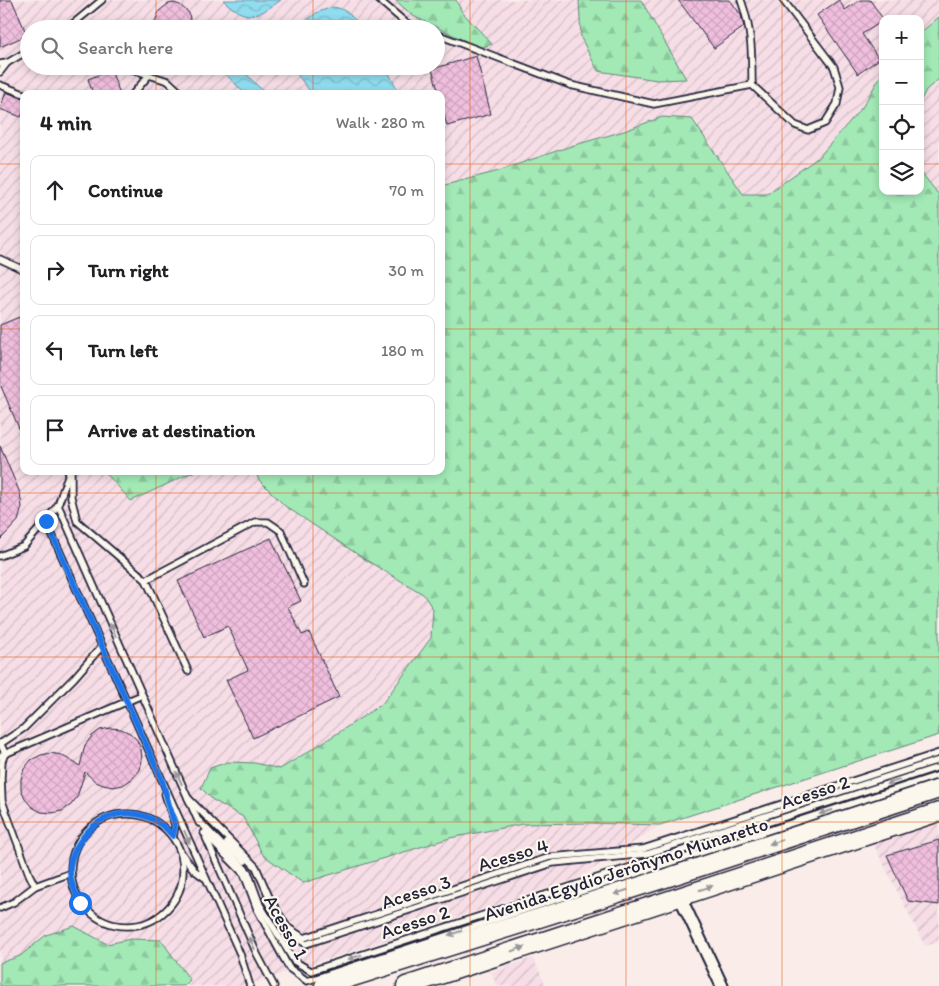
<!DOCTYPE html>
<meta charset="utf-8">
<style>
:root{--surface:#fff;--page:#f2f2f2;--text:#202124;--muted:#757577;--line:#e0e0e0}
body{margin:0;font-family:Itim,sans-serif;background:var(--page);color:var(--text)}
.controls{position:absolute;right:15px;top:15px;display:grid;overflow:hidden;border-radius:10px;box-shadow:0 2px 8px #0003}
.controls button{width:45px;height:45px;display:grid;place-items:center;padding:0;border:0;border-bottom:1px solid var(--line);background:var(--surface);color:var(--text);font:25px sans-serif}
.stop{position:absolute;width:15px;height:15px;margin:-11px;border:4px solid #1a73e8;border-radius:50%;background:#fff}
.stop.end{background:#1a73e8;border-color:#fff;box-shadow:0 1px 5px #0008}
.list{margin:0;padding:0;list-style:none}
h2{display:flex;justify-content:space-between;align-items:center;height:65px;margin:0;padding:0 20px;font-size:21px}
h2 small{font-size:16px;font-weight:400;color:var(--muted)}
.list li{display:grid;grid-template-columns:32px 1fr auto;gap:15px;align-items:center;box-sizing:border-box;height:70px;margin:0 10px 10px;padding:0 10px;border:1px solid var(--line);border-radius:10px}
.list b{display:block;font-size:19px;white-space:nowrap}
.list em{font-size:16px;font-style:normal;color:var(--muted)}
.icon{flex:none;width:28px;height:28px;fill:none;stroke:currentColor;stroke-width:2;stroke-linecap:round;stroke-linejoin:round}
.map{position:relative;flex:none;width:939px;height:986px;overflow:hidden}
.search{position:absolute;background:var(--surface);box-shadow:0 2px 8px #0003;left:20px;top:20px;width:425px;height:55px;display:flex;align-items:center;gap:12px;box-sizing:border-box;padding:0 18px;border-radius:28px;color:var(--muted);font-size:19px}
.panel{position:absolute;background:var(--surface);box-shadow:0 2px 8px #0003;left:20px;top:90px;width:425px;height:385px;border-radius:10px}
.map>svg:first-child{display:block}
</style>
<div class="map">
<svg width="939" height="986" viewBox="0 0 939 986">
<defs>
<pattern id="industrial-furrows" width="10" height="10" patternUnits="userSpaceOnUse" patternTransform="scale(1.25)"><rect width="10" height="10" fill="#f7dee6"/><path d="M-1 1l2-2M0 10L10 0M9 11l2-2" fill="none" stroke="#d3bec6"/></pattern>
<pattern id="forest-firs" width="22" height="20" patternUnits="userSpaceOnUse" patternTransform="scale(1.25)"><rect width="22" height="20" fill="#a2e9b6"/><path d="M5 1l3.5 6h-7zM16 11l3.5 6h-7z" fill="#8bc89d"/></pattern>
<pattern id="water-waves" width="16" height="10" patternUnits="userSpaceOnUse" patternTransform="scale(1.25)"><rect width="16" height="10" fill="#90ddef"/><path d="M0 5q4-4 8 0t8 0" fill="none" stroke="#7cbdce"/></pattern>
<pattern id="building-cross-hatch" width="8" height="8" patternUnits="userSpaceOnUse" patternTransform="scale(1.25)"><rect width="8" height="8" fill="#f1bfde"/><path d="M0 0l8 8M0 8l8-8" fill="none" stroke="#cea4bf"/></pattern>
</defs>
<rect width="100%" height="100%" fill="#f9ece9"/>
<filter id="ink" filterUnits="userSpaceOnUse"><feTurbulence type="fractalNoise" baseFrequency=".02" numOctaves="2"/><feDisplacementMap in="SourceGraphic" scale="10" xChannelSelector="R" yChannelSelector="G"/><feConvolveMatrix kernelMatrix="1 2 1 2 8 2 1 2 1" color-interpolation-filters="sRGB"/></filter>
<g filter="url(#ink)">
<!-- industrial -->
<g fill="url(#industrial-furrows)" fill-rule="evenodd">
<path d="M 0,0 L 939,0 L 939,735 L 660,825 L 579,878 L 243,986 L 0,986 ZM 883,19 L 920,19 L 920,191 L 883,191 ZM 29,29 L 436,29 L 436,66 L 29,66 ZM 24,94 L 441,94 L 441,471 L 24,471 Z"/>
<polygon points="939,822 939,942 925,946 873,843"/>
<polygon points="533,958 546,986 497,986 491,972"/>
</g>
<!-- forest -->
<g fill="url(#forest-firs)" stroke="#628678">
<polygon points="395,0 456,0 462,12 492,44 480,48 413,16"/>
<polygon points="579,0 641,0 686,79 657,80 598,71 581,38"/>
<polygon points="939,17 939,79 926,90 920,102 920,33"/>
<polygon points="883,72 883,191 920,191 920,171 939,195 939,735 660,825 588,823 523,824 450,838 303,883 263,855 243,817 213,800 201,788 210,768 228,762 255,763 280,769 330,738 382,704 431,638 433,609 423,594 366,560 285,506 259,480 255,471 441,471 441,186 495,172 571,146 624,131 662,117 692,119 743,194 767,194 819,157 863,106"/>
<polygon points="104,471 195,471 131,501"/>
<polygon points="74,926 107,944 131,939 161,940 190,980 184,986 0,986 0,963 20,956 46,935"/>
</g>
<!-- water -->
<g fill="url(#water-waves)" stroke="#6492a7">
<path d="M 223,0 L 281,0 C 256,18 246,22 223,0 Z"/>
<path d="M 332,7 C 346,8 354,17 361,29 L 296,29 L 316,13 Z"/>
<polygon points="218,66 238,66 262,90 258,94 245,94"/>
<polygon points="291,66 385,66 400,94 312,94"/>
</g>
<!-- building -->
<g fill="url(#building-cross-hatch)" stroke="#22223b">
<polygon points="0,0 12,0 27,35 0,47"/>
<polygon points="678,0 730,0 741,15 744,27 714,48"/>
<polygon points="839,0 845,10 860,0 870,0 883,19 883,21 862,34 879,59 858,74 817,15"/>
<polygon points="174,3 180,5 189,13 190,19 188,29 157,29 155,22 159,11 168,4"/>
<polygon points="476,56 491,114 447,126 441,104 441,94 439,94 432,69"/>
<polygon points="111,70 120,94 93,94 88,79"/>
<polygon points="6,92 24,99 24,110 21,117 0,109"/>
<polygon points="24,315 24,440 0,384 0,325"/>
<polygon points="0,446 20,493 22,507 18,521 0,540"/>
<polygon points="271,538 301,601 288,607 302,635 309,632 339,697 253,738 226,680 248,670 228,626 204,637 178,581"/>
<polygon points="110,728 121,729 130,733 137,740 141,749 142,760 140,770 132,779 123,785 113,787 103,785 96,782 85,772 77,797 71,805 62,811 52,813 41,812 32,807 25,799 21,789 21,779 24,769 31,760 41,755 51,753 61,755 80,766 85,745 92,736 100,730"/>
<polygon points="939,840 939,905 908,901 887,855"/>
</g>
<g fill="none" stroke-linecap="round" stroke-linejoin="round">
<!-- lane casing -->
<g stroke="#22223b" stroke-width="9">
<g id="lane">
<polyline points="379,0 406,23 421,29"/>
<polyline points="64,29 74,23"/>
<polyline points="76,29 74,23 102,0"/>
<path d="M 436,34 L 570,85 L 654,104 L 752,85 C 752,52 752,31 741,0"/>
<polyline points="0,64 7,63 29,50"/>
<polyline points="121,66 168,81 182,94"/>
<polyline points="0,72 7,63"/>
<polyline points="0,85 24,94"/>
<polyline points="752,85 795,125 808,130 825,123 837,104 840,87 834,67 783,0"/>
<polyline points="133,94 149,75"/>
<polyline points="0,259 24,270"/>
<polyline points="71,471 71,497 77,521 146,580 188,671"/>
<polyline points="58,505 199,823"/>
<polyline points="46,521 240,954 250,986"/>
<polyline points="0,556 24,546 46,521 58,505 69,473"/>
<polyline points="146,580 255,522 268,522 281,531 304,584"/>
<polyline points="0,743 5,753 2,761 1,779 2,801 29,874 35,886 14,902 0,908"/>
<polyline points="0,744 24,728 74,678 102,646"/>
<polyline points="0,756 142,695"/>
<polyline points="165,794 175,826 173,837"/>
<polyline points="188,798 256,867 270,899 287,927 304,938 550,857 643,849 939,753"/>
<circle cx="127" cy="870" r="56"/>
<polyline points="199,821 248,872 260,905 294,961 311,971 939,767"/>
<polyline points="204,833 244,874 257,909 289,968 307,981 939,775"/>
<polyline points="206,838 257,954 274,986"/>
<polyline points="227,843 245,861"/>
<polyline points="182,854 194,870 205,878"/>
<polyline points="35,886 71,873"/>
<polyline points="266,899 278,919"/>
<polyline points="292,935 306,944 553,863 647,854 939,760"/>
</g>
</g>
<!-- street casing -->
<g stroke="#22223b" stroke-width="15">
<polyline id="street" points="680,897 722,986"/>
</g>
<!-- primary casing -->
<g stroke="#22223b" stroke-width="21">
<g id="primary">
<polyline points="324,986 672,876 939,789"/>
<polyline points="406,986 939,812"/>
</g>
</g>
<!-- lane -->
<use href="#lane" stroke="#fbf7ec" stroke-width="5.5"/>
<!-- street -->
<use href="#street" stroke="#fbf7ec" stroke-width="11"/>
<!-- primary -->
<use href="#primary" stroke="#fbf7ec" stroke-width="18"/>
</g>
<!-- one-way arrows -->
<defs><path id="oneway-solid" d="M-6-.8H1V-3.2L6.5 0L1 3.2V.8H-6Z" transform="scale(1.25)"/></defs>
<g fill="#99979c">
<use href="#oneway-solid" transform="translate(113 630) rotate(-114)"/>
<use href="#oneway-solid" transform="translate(179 778) rotate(-114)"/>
<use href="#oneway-solid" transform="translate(893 782) rotate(162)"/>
<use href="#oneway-solid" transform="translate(826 812) rotate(162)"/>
<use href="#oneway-solid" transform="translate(187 837) rotate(66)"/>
<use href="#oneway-solid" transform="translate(776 842) rotate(162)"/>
<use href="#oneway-solid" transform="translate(706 888) rotate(-18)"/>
<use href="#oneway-solid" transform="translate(621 892) rotate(163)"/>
<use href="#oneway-solid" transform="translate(455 933) rotate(162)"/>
<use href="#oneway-solid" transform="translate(252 943) rotate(-114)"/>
<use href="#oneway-solid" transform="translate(518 949) rotate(-19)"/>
<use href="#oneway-solid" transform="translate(355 957) rotate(162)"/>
</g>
</g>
<g fill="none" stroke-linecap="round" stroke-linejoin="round" filter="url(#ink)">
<!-- route -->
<path stroke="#1a73e8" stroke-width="6" d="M 46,521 L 162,780 L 175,826 L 173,836 C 148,807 109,805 84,836 C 77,845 71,855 70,867 C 69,880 75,891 80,903"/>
</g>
<!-- grid -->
<path fill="none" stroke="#e8590c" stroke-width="1" stroke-opacity="0.55" d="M 156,0 L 156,29M 313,0 L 313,29M 470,0 L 470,986M 626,0 L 626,986M 782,0 L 782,986M 156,66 L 156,94M 313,66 L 313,94M 0,164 L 24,164M 441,164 L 883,164M 920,164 L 939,164M 0,329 L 24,329M 441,329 L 939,329M 156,471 L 156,986M 313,471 L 313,986M 0,493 L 939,493M 0,657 L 939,657M 0,822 L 939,822"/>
<g text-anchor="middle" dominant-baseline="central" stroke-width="4.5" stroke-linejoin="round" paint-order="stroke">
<!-- street labels -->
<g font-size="19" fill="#22223b" stroke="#fbf7ec">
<text transform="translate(815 792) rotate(-18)">Acesso 2</text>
<text transform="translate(513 855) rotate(-17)">Acesso 4</text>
<text transform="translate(626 869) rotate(-18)">Avenida Egydio Jerônymo Munaretto</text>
<text transform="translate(416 892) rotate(-18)">Acesso 3</text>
<text transform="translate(415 922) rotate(-18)">Acesso 2</text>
<text transform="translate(286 927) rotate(61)">Acesso 1</text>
</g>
</g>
</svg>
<div class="controls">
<button>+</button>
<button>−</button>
<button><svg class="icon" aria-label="locate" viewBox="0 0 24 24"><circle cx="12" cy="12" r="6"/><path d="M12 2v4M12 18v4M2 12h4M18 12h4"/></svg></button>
<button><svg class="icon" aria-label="layers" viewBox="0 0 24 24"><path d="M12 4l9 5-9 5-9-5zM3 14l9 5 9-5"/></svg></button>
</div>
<div class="stop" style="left:80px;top:903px"></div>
<div class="stop end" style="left:46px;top:521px"></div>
<div class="search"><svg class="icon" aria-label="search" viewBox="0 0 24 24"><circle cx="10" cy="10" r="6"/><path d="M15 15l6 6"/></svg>Search here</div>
<section class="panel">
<h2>4 min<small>Walk · 280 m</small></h2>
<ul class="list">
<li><svg class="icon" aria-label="ahead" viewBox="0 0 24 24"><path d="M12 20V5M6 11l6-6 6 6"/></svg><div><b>Continue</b></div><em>70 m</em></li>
<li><svg class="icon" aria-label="right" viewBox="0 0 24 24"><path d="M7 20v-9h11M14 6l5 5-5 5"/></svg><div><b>Turn right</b></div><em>30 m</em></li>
<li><svg class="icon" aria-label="left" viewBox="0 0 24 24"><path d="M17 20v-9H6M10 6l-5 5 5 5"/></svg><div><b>Turn left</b></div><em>180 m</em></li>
<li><svg class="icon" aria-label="arrive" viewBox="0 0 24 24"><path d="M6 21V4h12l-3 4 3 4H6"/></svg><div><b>Arrive at destination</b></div></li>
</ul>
</section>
</div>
